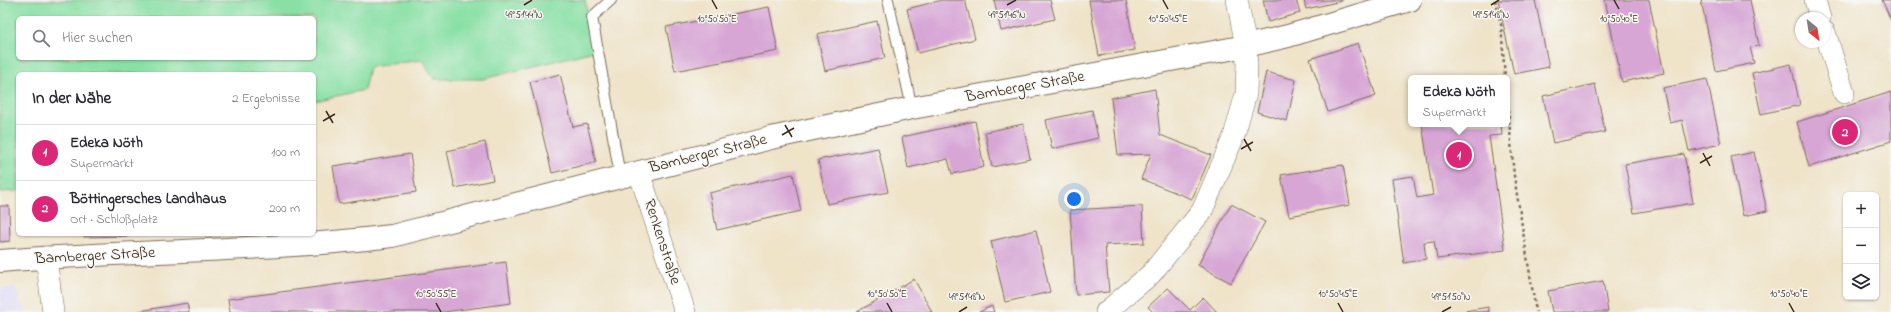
<!DOCTYPE html>
<html lang="de">
<meta charset="utf-8">
<style>
:root{--surface:#fff;--page:#f7f7f7;--text:#2b2b33;--muted:#7c7c81;--line:#e1e1e2;--accent:#db2777}
body{margin:0;font-family:"Indie Flower",sans-serif;background:var(--page);color:var(--text)}
.controls{position:absolute;right:12px;bottom:12px;display:grid;overflow:hidden;border-radius:6px;box-shadow:0 1px 3px #0004}
.controls button{width:36px;height:36px;display:grid;place-items:center;padding:0;border:0;border-bottom:1px solid var(--line);background:var(--surface);color:var(--text);font:20px sans-serif}
.compass{position:absolute;left:1795px;top:12px;width:36px;height:36px;border-radius:50%;background:var(--surface);box-shadow:0 1px 3px #0004;rotate:150deg}
.you{position:absolute;left:1074px;top:199px;width:14px;height:14px;margin:-10px;border:3px solid #fff;border-radius:50%;background:#1a73e8;box-shadow:0 0 0 6px #1a73e833}
.badge{display:grid;place-items:center;width:26px;height:26px;border-radius:50%;background:var(--accent);color:#fff;font-size:13px;font-weight:700}
.pin{position:absolute;translate:-50% -50%;border:2px solid #fff;box-shadow:0 1px 4px #0006}
.popup{position:absolute;left:1408px;top:75px;width:102px;height:52px;box-sizing:border-box;display:grid;place-content:center;border-radius:6px;background:var(--surface);filter:drop-shadow(0 1px 3px #0005);font-size:13px;white-space:nowrap;color:var(--muted)}
.popup b{font-size:15px;color:var(--text)}
.popup::after{content:'';position:absolute;left:50%;top:100%;margin-left:-8px;border:8px solid transparent;border-top-color:var(--surface)}
.list{margin:0;padding:0;list-style:none}
h2{display:flex;justify-content:space-between;align-items:center;height:52px;margin:0;padding:0 16px;font-size:17px}
h2 small{font-size:13px;font-weight:400;color:var(--muted)}
.list li{display:grid;grid-template-columns:26px 1fr auto;gap:12px;align-items:center;box-sizing:border-box;height:56px;padding:0 16px;border-top:1px solid var(--line)}
.list b{display:block;font-size:15px;white-space:nowrap}
.list p{margin:0;font-size:13px;white-space:nowrap;color:var(--muted)}
.list em{font-size:13px;font-style:normal;color:var(--muted)}
.icon{flex:none;width:22px;height:22px;fill:none;stroke:currentColor;stroke-width:2;stroke-linecap:round;stroke-linejoin:round}
.map{position:relative;flex:none;width:1891px;height:312px;overflow:hidden}
.search{position:absolute;background:var(--surface);box-shadow:0 1px 3px #0004;left:16px;top:16px;width:300px;height:44px;display:flex;align-items:center;gap:10px;box-sizing:border-box;padding:0 14px;border-radius:6px;color:var(--muted);font-size:15px}
.panel{position:absolute;background:var(--surface);box-shadow:0 1px 3px #0004;left:16px;top:72px;width:300px;height:164px;border-radius:6px}
.map>svg:first-child{display:block}
</style>
<div class="map">
<svg width="1891" height="312" viewBox="0 0 1891 312">
<rect width="100%" height="100%" fill="#f6f6f2"/>
<filter id="ink" filterUnits="userSpaceOnUse"><feTurbulence type="fractalNoise" baseFrequency=".025" numOctaves="2"/><feDisplacementMap in="SourceGraphic" scale="8" xChannelSelector="R" yChannelSelector="G"/><feConvolveMatrix kernelMatrix="1 2 1 2 8 2 1 2 1" color-interpolation-filters="sRGB"/></filter>
<filter id="wash" filterUnits="userSpaceOnUse"><feTurbulence type="fractalNoise" baseFrequency=".012" numOctaves="4" result="noise"/><feDisplacementMap in="SourceGraphic" scale="16" xChannelSelector="R" yChannelSelector="G"/><feGaussianBlur stdDeviation="0.9" result="paint"/><feColorMatrix in="noise" values="0 0 0 0 0 0 0 0 0 0 0 0 0 0 0 0 0 1.4 0 .05"/><feComposite in="paint" operator="in"/></filter>
<g filter="url(#wash)">
<rect width="100%" height="100%" fill="#efe3c8"/>
<!-- built -->
<polygon fill="#dbd6f7" points="14,287 26,312 0,312 0,289"/>
<!-- green -->
<path fill="#88e0a4" stroke="#628561" fill-rule="evenodd" d="M 0,0 L 585,0 L 594,51 L 483,79 L 434,79 L 422,60 L 369,67 L 364,90 L 314,101 L 314,74 L 18,74 L 18,191 L 0,192 ZM 18,18 L 314,18 L 314,58 L 18,58 Z"/>
<g id="blocks">
<!-- building -->
<g fill="#d7a6d5">
<polygon points="942,0 965,0 975,39 918,53 907,9"/>
<polygon points="994,0 1050,0 1055,19 1001,31"/>
<polygon points="1089,0 1126,0 1135,50 1099,56"/>
<polygon points="1263,0 1296,0 1300,13 1268,22"/>
<polygon points="1304,0 1342,0 1342,1 1306,9"/>
<polygon points="1498,0 1535,0 1549,67 1514,74"/>
<polygon points="1605,0 1649,0 1664,73 1622,82"/>
<polygon points="1701,0 1750,0 1759,46 1750,47 1754,63 1716,71"/>
<polygon points="1882,0 1891,0 1891,20"/>
<polygon points="769,7 778,51 675,71 666,27"/>
<polygon points="877,21 885,58 825,71 817,34"/>
<polygon points="1358,43 1376,96 1328,112 1310,59"/>
<polygon points="1791,64 1800,105 1761,114 1752,73"/>
<polygon points="1266,72 1296,80 1287,121 1257,112"/>
<polygon points="560,74 573,127 587,124 596,162 552,173 530,82"/>
<polygon points="1707,79 1721,144 1689,151 1682,120 1670,123 1663,88"/>
<polygon points="1595,84 1605,132 1553,143 1543,96"/>
<polygon points="1155,89 1160,135 1211,155 1192,199 1141,179 1151,154 1118,155 1111,98"/>
<polygon points="1891,92 1891,141 1809,167 1797,122"/>
<polygon points="1092,110 1098,138 1052,149 1046,120"/>
<polygon points="975,121 984,167 952,174 948,159 908,168 902,137"/>
<polygon points="1023,124 1030,159 992,167 985,132"/>
<polygon points="1422,124 1501,124 1502,135 1489,136 1505,250 1437,259 1434,241 1424,242 1426,259 1404,263 1392,179 1413,176 1417,198 1433,195"/>
<polygon points="485,142 493,180 455,188 447,151"/>
<polygon points="878,148 888,192 827,204 818,160"/>
<polygon points="1754,152 1767,211 1743,216 1731,157"/>
<polygon points="410,154 416,192 339,204 333,166"/>
<polygon points="1684,154 1693,203 1634,213 1625,164"/>
<polygon points="1343,165 1350,205 1289,216 1281,175"/>
<polygon points="793,174 801,211 717,230 709,193"/>
<polygon points="1231,204 1265,222 1231,283 1198,265"/>
<polygon points="0,206 9,206 10,241 0,242"/>
<polygon points="1142,206 1144,243 1105,245 1109,292 1076,295 1070,210"/>
<polygon points="1036,230 1050,292 1005,302 991,241"/>
<polygon points="84,234 127,234 128,236 84,237"/>
<polygon points="506,262 511,303 444,312 230,312 228,299"/>
<polygon points="914,279 932,312 857,312"/>
<polygon points="1603,281 1608,312 1552,312 1548,291"/>
<polygon points="1168,288 1190,310 1203,297 1217,312 1153,312 1148,307"/>
<polygon points="187,303 189,312 140,312 139,311"/>
<polygon points="992,306 994,312 979,312"/>
<polygon points="1488,307 1489,312 1465,312 1465,311"/>
</g>
</g>
</g>
<g filter="url(#ink)">
<use href="#blocks" fill-opacity="0" stroke="#7a6b5a" stroke-width="1"/>
<g fill="none" stroke-linecap="round" stroke-linejoin="round">
<!-- service casing -->
<g stroke="#7a6b5a" stroke-width="12">
<g id="service">
<polyline points="611,0 592,17 620,176"/>
<polyline points="888,0 912,108"/>
</g>
</g>
<!-- minor casing -->
<g stroke="#7a6b5a" stroke-width="22">
<g id="minor">
<polyline points="1815,0 1820,18"/>
<polyline points="1825,32 1844,93"/>
<polyline points="639,172 685,312"/>
<polyline points="46,257 53,312"/>
<polyline points="1106,312 1151,274 1202,211 1234,136 1246,94 1247,63 1246,46 1237,0"/>
</g>
</g>
<!-- secondary casing -->
<g stroke="#7a6b5a" stroke-width="24">
<path id="secondary" d="M 0,261 C 130,250 262,252 392,236 L 771,138 L 912,108 L 1246,46 L 1288,36 L 1410,0"/>
</g>
<!-- path -->
<g stroke="#7a6b5a" stroke-width="2.5" stroke-dasharray="3 3" stroke-linecap="butt">
<polyline points="1495,0 1501,24 1505,78"/>
<polyline points="1507,97 1514,176 1536,312"/>
</g>
<!-- service -->
<use href="#service" stroke="#fff" stroke-width="10"/>
<!-- minor -->
<use href="#minor" stroke="#fff" stroke-width="21"/>
<!-- secondary -->
<use href="#secondary" stroke="#fff" stroke-width="22"/>
</g>
</g>
<!-- ticks -->
<path fill="none" stroke="#3b2a1e" stroke-width="1.5" d="M 712,0 L 717,9M 1163,0 L 1168,9M 1614,0 L 1619,9M 524,5 L 532,0M 1007,5 L 1016,0M 1491,5 L 1499,0M 326,111 L 333,123M 323,121 L 335,114M 785,125 L 792,137M 782,135 L 794,128M 1244,139 L 1251,151M 1241,149 L 1253,142M 1703,153 L 1710,166M 1700,163 L 1712,156M 436,303 L 441,312M 887,303 L 892,312M 1338,303 L 1343,312M 1789,303 L 1794,312M 959,312 L 967,307M 1442,312 L 1451,307"/>
<g text-anchor="middle" dominant-baseline="central" stroke-width="3" stroke-linejoin="round" paint-order="stroke">
<!-- street labels -->
<g font-size="16" fill="#3b2a1e" stroke="#f6f6f2">
<text transform="translate(1025 87) rotate(-10)">Bamberger Straße</text>
<text transform="translate(708 154) rotate(-14)">Bamberger Straße</text>
<text transform="translate(662 242) rotate(72)">Renkenstraße</text>
<text transform="translate(95 256) rotate(-3)">Bamberger Straße</text>
</g>
</g>
<g font-size="10" text-anchor="middle" fill="#3b2a1e" stroke="#f6f6f2" stroke-width="3" stroke-linejoin="round" paint-order="stroke">
<text x="524" y="18">49°51'44"N</text>
<text x="1007" y="18">49°51'46"N</text>
<text x="1491" y="18">49°51'48"N</text>
<text x="717" y="22">10°50'50"E</text>
<text x="1168" y="22">10°50'45"E</text>
<text x="1619" y="22">10°50'40"E</text>
<text x="436" y="297">10°50'55"E</text>
<text x="887" y="297">10°50'50"E</text>
<text x="1338" y="297">10°50'45"E</text>
<text x="1789" y="297">10°50'40"E</text>
<text x="967" y="300">49°51'48"N</text>
<text x="1451" y="300">49°51'50"N</text>
</g>
</svg>
<div class="controls">
<button>+</button>
<button>−</button>
<button><svg class="icon" aria-label="layers" viewBox="0 0 24 24"><path d="M12 4l9 5-9 5-9-5zM3 14l9 5 9-5"/></svg></button>
</div>
<svg class="compass" viewBox="-18 -18 36 36"><path d="M0-13l5 13h-10z" fill="#e53935"/><path d="M0 13l5-13h-10z" fill="#7c7c81"/></svg>
<div class="you"></div>
<div class="pin badge" style="left:1459px;top:155px">1</div>
<div class="popup"><b>Edeka Nöth</b>Supermarkt</div>
<div class="pin badge" style="left:1845px;top:132px">2</div>
<div class="search"><svg class="icon" aria-label="search" viewBox="0 0 24 24"><circle cx="10" cy="10" r="6"/><path d="M15 15l6 6"/></svg>Hier suchen</div>
<section class="panel">
<h2>In der Nähe<small>2 Ergebnisse</small></h2>
<ul class="list">
<li><span class="badge">1</span><div><b>Edeka Nöth</b><p>Supermarkt</p></div><em>100 m</em></li>
<li><span class="badge">2</span><div><b>Böttingersches Landhaus</b><p>Ort · Schloßplatz</p></div><em>200 m</em></li>
</ul>
</section>
</div>
